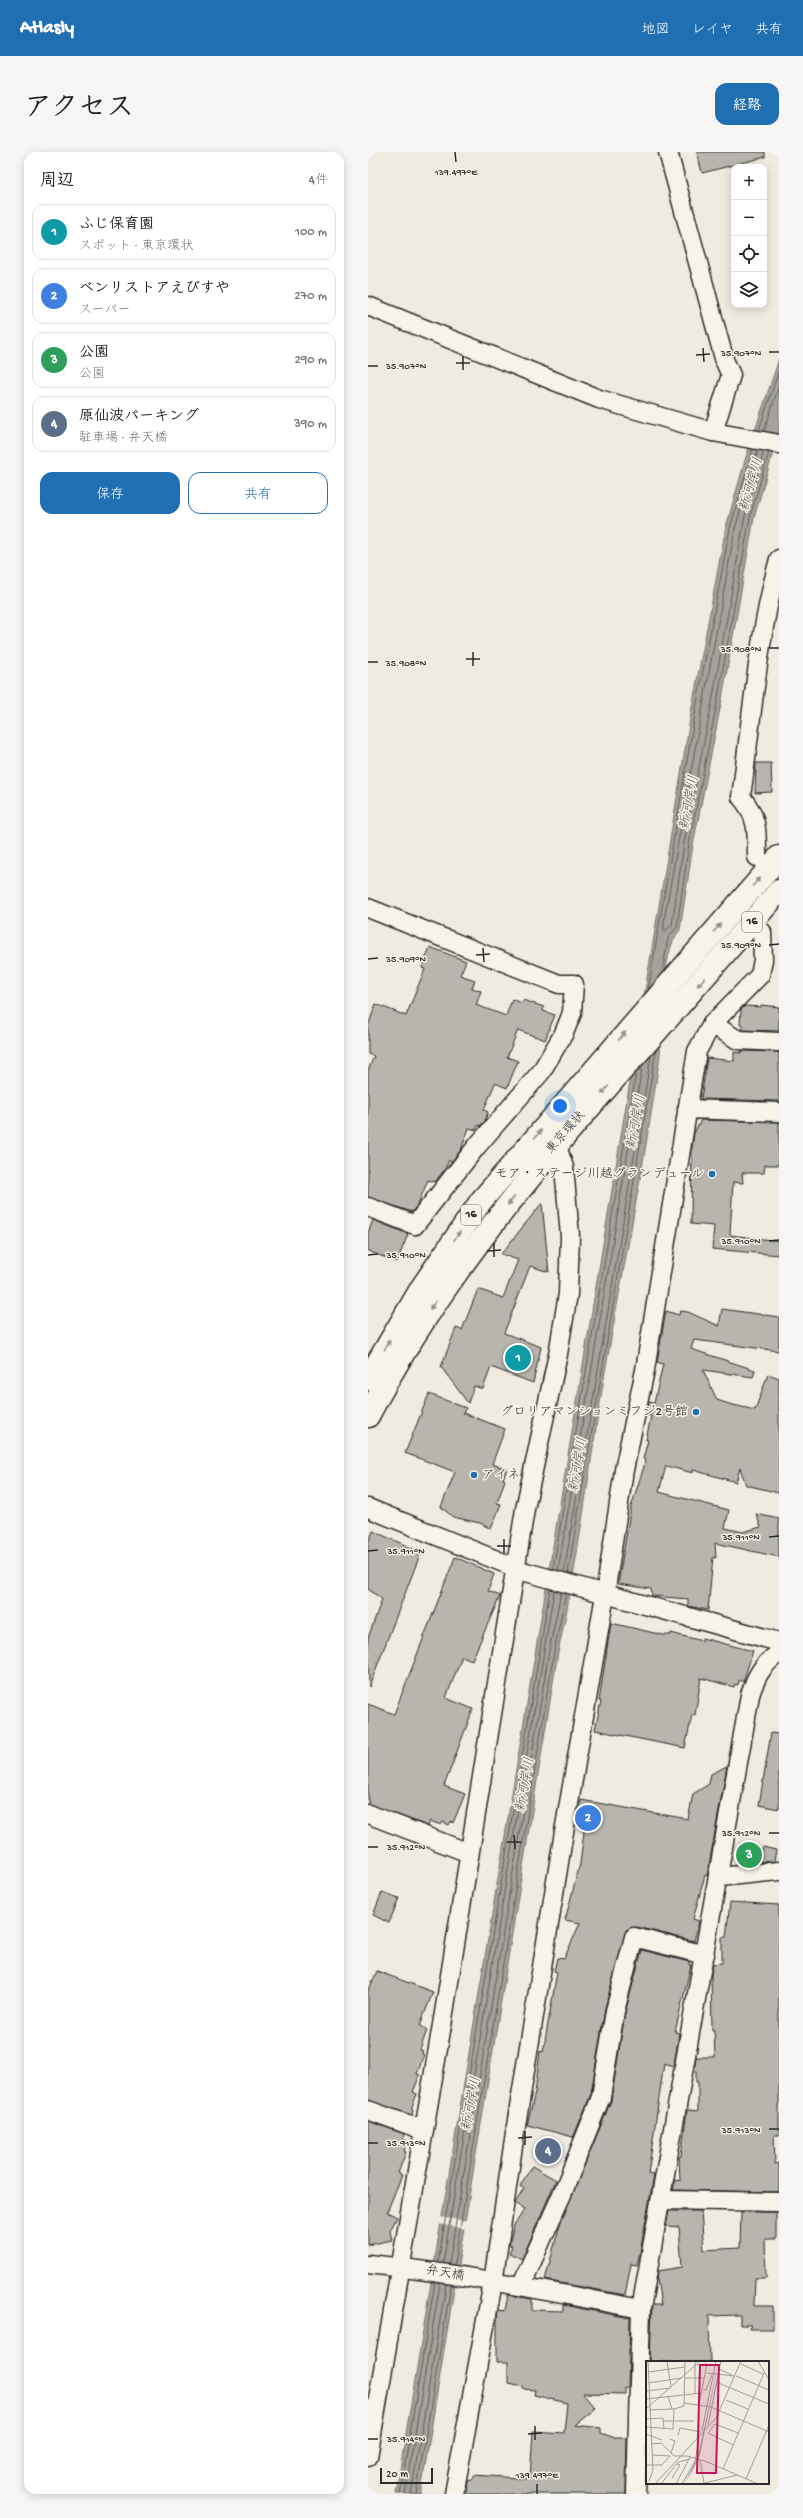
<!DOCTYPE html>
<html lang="ja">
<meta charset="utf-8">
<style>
:root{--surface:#fff;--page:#f6f6f6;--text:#222;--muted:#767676;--line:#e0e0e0;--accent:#1f6fb2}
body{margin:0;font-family:"Gochi Hand","Klee One",sans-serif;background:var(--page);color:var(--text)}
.controls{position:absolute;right:12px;top:12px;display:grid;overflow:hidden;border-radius:8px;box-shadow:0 2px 10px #0003}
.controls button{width:36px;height:36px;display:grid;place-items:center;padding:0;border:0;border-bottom:1px solid var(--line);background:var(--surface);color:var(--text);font:20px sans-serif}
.scale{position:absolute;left:12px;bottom:10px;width:53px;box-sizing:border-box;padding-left:4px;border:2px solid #2b2b2b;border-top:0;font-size:11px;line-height:14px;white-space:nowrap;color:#2b2b2b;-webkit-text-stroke:3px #f7f3e8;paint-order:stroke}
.you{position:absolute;left:192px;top:954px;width:14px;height:14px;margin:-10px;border:3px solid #fff;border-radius:50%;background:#1a73e8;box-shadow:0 0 0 6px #1a73e833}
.badge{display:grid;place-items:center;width:26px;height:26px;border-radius:50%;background:var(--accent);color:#fff;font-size:13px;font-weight:700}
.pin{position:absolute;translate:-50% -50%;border:2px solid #fff;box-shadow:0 1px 4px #0006}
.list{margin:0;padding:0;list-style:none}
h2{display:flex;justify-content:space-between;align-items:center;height:52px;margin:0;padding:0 16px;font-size:17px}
h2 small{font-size:13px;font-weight:400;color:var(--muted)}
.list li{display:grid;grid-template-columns:26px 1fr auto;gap:12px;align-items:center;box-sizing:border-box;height:56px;margin:0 8px 8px;padding:0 8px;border:1px solid var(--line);border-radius:12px}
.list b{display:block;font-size:15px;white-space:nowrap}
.list p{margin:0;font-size:13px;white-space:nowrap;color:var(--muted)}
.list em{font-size:13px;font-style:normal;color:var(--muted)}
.actions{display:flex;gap:8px;padding:12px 16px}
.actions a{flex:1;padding:9px 0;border:1px solid var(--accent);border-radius:12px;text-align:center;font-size:14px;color:var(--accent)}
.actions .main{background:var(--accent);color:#fff}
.icon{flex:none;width:22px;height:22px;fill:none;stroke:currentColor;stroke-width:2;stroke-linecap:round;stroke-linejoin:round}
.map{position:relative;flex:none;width:411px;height:2342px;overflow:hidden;border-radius:12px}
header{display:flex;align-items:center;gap:24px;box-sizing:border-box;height:56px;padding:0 20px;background:var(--accent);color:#fff}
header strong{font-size:19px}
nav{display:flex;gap:22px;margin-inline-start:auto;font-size:14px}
.intro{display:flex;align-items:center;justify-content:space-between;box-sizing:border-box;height:96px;padding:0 24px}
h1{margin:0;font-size:28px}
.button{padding:10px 18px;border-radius:12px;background:var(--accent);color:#fff;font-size:14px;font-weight:700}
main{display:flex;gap:24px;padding:0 24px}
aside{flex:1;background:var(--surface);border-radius:12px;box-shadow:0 2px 10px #0003}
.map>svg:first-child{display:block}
</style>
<header>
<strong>Atlasly</strong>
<nav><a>地図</a><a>レイヤ</a><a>共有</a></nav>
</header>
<div class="intro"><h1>アクセス</h1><a class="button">経路</a></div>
<main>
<aside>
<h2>周辺<small>4件</small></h2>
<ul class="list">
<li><span class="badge" style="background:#0f9aa8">1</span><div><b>ふじ保育園</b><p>スポット · 東京環状</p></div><em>100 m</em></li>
<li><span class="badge" style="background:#3f7fe0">2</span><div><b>ベンリストアえびすや</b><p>スーパー</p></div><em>270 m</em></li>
<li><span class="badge" style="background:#2e9e5b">3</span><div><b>公園</b><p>公園</p></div><em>290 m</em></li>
<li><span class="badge" style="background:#5c6f8a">4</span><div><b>原仙波パーキング</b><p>駐車場 · 弁天橋</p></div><em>390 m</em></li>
</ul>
<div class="actions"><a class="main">保存</a><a>共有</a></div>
</aside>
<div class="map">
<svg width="411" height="2342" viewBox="0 0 411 2342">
<rect width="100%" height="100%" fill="#efebe0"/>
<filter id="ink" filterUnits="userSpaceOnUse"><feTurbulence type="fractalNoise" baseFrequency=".025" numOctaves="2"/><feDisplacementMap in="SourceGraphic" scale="8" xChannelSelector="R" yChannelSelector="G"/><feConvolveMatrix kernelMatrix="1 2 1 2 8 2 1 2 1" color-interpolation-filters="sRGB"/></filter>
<g filter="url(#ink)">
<!-- green -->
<polygon fill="#cfcbc2" stroke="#7d7b76" points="372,1691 391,1696 392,1710 397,1712 369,1718"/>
<!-- water -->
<path fill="#a4a29a" stroke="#74726e" d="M 411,207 L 411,280 L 386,366 L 353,552 L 325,693 L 312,778 C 291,800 296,878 291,910 C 276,1014 255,1117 237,1220 C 221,1313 211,1408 190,1500 L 54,2333 L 52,2342 L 28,2342 L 324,555 L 358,375 L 378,305 Z"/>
<!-- pier -->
<polygon fill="#efebe0" points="71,2065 100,2069 98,2077 70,2072"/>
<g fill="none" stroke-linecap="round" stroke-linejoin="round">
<!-- shore -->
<g stroke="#5b5b57" stroke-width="1">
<polyline points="391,278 411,218"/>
<polyline points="396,279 411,234"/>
<polyline points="390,298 367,377 296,768 296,780 304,773 316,691 344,550 377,364 396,299"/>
<polyline points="294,822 300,786 309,775 321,692 349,551 382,365 401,300"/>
<polyline points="280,838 328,556 362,376 385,297"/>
<polyline points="185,1417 268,921"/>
<polyline points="190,1419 274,915"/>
<polyline points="196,1420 283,904"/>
<polyline points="200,1421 288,898"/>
<polyline points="70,2111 182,1437"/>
<polyline points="75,2111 186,1438"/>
<polyline points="81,2112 181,1499 193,1440"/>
<polyline points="86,2113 186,1500 198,1441"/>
<polyline points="32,2342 67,2130"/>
<polyline points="37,2342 72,2131"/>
<polyline points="43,2342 78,2132"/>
<polyline points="48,2342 83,2133"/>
</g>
</g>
<!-- building -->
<g fill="#b8b5ae" stroke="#2b2b2b">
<polygon points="329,0 397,0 397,5 334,21"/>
<polygon points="388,611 403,611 404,640 387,641"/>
<polygon points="62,795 98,809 92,823 107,828 104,836 113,839 108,853 138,864 144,847 154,851 155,848 176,855 175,859 187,863 177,888 150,878 139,905 150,909 139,936 127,931 116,958 120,960 117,969 112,974 110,973 108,978 101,976 93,998 83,1010 81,1008 77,1017 67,1030 60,1028 50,1052 44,1060 0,1045 0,919 6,904 0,902 0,874 8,852 38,864 57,817 54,816"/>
<polygon points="393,853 411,855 411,879 374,878 375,873 372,873 373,858 377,854 393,855"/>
<polygon points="373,899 411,900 411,949 333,947 339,906 366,909 366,900 373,901"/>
<polygon points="333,968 411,970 411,1013 397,1013 396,1021 374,1021 375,1031 365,1030 362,1083 411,1089 411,1103 344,1097 346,1074 323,1072 324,996 326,981"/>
<polygon points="174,1051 181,1120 162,1114 136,1181 173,1195 165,1231 123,1215 115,1237 106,1234 100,1251 73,1215 88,1176 94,1178 110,1137 135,1146 150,1108 133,1102"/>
<polygon points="5,1068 40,1082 29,1110 0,1099 0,1081"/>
<polygon points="354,1157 411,1165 411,1199 326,1188 323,1197 387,1218 385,1225 335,1218 349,1248 361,1252 387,1258 400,1222 411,1226 411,1341 378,1333 372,1316 368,1330 325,1318 325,1321 298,1314 291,1340 361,1358 357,1376 375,1380 393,1375 388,1362 411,1367 411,1405 347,1391 348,1406 345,1405 340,1458 320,1454 320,1447 284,1444 283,1437 250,1432 263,1355 278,1308 275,1307 280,1288 278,1288 283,1264 278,1263 281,1250 286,1251 295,1212 289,1210 298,1159 311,1163 312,1159 320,1160 351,1174"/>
<polygon points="61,1242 98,1256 95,1261 137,1277 124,1312 139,1317 135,1327 137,1328 129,1351 133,1352 123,1377 112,1371 85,1365 73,1355 87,1320 37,1301"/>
<polygon points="5,1379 53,1400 1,1535 0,1486 14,1447 0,1437 0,1392"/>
<polygon points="87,1405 126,1422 120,1439 132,1444 104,1508 94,1504 78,1546 105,1557 76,1634 97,1642 85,1671 83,1669 81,1673 75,1670 73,1673 62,1669 60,1674 0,1652 0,1552 26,1562"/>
<polygon points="243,1471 295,1483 303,1483 303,1481 334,1489 334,1486 385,1499 375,1530 371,1528 370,1533 367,1532 366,1535 333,1526 327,1563 324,1563 317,1596 227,1578 233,1549 231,1549"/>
<polygon points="403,1581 411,1582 411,1657 391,1653"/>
<polygon points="359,1614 339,1724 337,1723 325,1767 331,1769 326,1789 269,1775 258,1778 237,1856 223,1942 205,1986 205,1985 159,1973 167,1941 172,1899 175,1900 189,1820 186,1819 189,1806 196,1807 212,1771 197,1768 212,1712 216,1680 210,1669 213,1648 320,1667 325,1642 341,1632 343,1622"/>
<polygon points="395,1695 408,1698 406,1709 392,1710"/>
<polygon points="14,1740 31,1746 21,1771 5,1763"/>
<polygon points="362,1750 411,1753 411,1983 406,1983 407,2012 411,2011 411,2040 305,2038 307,2028 312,2029 311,2005 313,2004 319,1958 330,1959 330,1930 328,1930 328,1919 326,1919 328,1905 347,1905 346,1878 344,1878 343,1821 345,1812 354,1811 354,1785 358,1785"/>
<polygon points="274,1798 321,1810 321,1813 323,1813 307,1880 311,1881 306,1914 296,1911 280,2022 286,2023 273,2095 269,2113 263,2112 257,2143 177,2128 192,2072 243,1949 257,1861"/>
<polygon points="9,1819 65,1840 52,1873 59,1878 52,1898 55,1899 54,1902 56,1903 49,1922 52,1923 45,1940 49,1942 43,1957 45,1958 44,1963 0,1948 0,1840"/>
<polygon points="0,1969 36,1982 35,1987 39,1989 36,1999 38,2000 30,2021 34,2023 19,2060 29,2065 22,2079 24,2088 0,2093"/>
<polygon points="164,2014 188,2028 154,2107 141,2101 144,2094 141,2093 146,2073 157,2057 147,2051 156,2037 152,2034"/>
<polygon points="301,2059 333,2059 336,2098 372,2096 373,2060 408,2060 408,2087 397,2087 398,2126 387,2126 386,2154 405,2154 405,2177 382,2177 383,2173 372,2173 372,2163 341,2164 342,2210 282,2210 284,2153 293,2153 289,2127 290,2119 314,2115 311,2075 298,2074"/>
<polygon points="140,2143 164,2147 164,2158 195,2159 195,2153 262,2166 260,2236 257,2236 257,2242 215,2241 228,2256 207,2273 233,2276 233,2281 247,2286 259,2286 258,2342 98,2342 99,2328 106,2326 106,2323 162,2327 165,2279 196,2281 199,2251 174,2245 166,2243 167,2238 155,2237 155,2234 140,2231 140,2210 129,2210 129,2167 130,2158 137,2159"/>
</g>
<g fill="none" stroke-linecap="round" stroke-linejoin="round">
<!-- street casing -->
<g stroke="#2b2b2b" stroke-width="21">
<g id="street">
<polyline points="300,0 357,210 363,223 345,280"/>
<polyline points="0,154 231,247 345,280 411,292"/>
<path d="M 389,705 C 389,680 390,664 373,645 C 384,565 390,484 411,407"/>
<polyline points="0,756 191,832 206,832 204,861 196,881 173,920 109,994 47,1073 0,1055"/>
<polyline points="344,872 370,888 411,890"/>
<polyline points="319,957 411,960"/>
<polyline points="0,1356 158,1420 411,1490"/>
<polyline points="0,1662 101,1701"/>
<polyline points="351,1725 411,1719"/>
<polyline points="0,1958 55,1978"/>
<polyline points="293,2048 411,2050"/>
<path d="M 0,2112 C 92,2121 183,2140 273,2157"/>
<polyline points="153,2134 195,2040 233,1945 247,1859 266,1785 337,1803"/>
<polyline points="0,2305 75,1867 157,1357 190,1202 200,1142 202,1084 196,1015 188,992"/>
<polyline points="86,2342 125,2130 148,1974 196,1680 237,1443 256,1318 277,1218 329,899 344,872 392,823 395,808 394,780"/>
<path d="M 268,2342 L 273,2157 L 382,1543 C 388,1524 394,1513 411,1501"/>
</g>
</g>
<!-- highway casing -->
<g stroke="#2b2b2b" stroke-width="25">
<g id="highway">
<polyline points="0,1227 54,1135 113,1049 411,705"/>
<path d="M 0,1264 C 71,1127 172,1010 274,896 C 320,844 365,791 411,739"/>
</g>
</g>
<!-- street -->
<use href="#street" stroke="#f7f3e8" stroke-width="18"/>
<!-- highway -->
<use href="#highway" stroke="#f7f3e8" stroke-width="22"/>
</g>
<!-- one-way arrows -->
<defs><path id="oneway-solid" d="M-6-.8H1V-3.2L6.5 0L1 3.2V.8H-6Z"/></defs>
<g fill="#918f8a">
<use href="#oneway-solid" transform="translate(388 730) rotate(-49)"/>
<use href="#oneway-solid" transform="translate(349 776) rotate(-49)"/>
<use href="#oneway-solid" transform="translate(333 830) rotate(132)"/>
<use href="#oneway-solid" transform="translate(254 884) rotate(-49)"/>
<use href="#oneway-solid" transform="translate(237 938) rotate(132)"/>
<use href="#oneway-solid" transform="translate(170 982) rotate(-50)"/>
<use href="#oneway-solid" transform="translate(143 1049) rotate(128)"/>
<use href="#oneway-solid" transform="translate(89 1084) rotate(-55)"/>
<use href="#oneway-solid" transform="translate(65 1153) rotate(125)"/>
<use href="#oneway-solid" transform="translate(19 1193) rotate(-61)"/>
</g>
</g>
<!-- ticks -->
<path fill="none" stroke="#2b2b2b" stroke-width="1.5" d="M 87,0 L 88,10M 335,196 L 336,210M 401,200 L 411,200M 328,203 L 342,202M 95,204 L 95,218M 88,211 L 102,211M 0,214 L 10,214M 401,496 L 411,496M 105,500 L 105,514M 98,507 L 112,507M 0,510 L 10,510M 401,793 L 411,792M 115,796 L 116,810M 108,803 L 122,802M 0,807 L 10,806M 401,1089 L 411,1088M 126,1091 L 126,1105M 119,1099 L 133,1098M 0,1103 L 10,1102M 401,1385 L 411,1384M 136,1387 L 136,1401M 129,1394 L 143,1394M 0,1399 L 10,1398M 401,1681 L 411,1681M 146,1683 L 147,1697M 139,1690 L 153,1690M 0,1695 L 10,1695M 401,1977 L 411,1977M 157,1979 L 157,1993M 150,1986 L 164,1985M 0,1991 L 10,1991M 167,2274 L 167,2288M 160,2282 L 174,2281M 0,2287 L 10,2287M 169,2332 L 169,2342"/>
<!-- markers -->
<g fill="#1f6fb2" stroke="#f7f3e8" stroke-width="1.5">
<circle cx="344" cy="1022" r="4"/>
<circle cx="328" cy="1260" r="4"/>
<circle cx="106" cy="1323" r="4"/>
</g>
<g text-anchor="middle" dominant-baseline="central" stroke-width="3" stroke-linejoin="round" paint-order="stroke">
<!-- shield labels -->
<g fill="#f7f3e8" stroke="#686764" stroke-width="1">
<rect x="374" y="760" width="20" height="20" rx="3"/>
<rect x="93" y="1053" width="20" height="20" rx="3"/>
</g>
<g font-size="12" font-weight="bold" fill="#2b2b2b">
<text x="384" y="770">16</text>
<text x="103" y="1063">16</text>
</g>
<!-- street labels -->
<g font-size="13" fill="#2b2b2b" stroke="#f7f3e8">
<text transform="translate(198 981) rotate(-49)">東京環状</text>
<text transform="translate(77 2122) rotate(10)">弁天橋</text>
</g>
<!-- poi labels -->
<g font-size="13" fill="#2b2b2b" stroke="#f7f3e8" text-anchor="end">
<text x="336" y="1022">モア・ステージ川越グランデュール</text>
<text x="320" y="1260">グロリアマンションミフジ2号館</text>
<text x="114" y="1323" text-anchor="start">アイネ</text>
</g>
<!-- water labels -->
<g font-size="14" font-style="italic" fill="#555552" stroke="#f7f3e8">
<text transform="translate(384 333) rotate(-74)">新河岸川</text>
<text transform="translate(322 651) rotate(-80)">新河岸川</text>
<text transform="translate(269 970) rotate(-80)">新河岸川</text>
<text transform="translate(211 1313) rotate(-80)">新河岸川</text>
<text transform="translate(158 1633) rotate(-80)">新河岸川</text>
<text transform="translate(104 1952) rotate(-80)">新河岸川</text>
</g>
</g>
<!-- overview -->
<g transform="translate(278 2209)">
<rect width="123" height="123" fill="#efebe0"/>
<path d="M 73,0 L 54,94 L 48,107 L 38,123 L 52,95 Z" fill="#a4a29a"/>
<path fill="none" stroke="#a19e98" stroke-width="1" d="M 2,0 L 7,109 L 3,120M 21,0 L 25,26M 112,0 L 123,19M 95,3 L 117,13M 51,4 L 61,3 L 53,43M 73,8 L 86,14M 2,11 L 39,6M 61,12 L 88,15M 90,15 L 123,29M 39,17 L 59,17M 70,21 L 123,43M 2,22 L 36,17M 57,29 L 60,29 L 66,14M 0,30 L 24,27M 49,33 L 49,0M 22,35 L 26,48M 0,38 L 56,32M 80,39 L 102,48M 38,42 L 65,46 L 123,71M 0,48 L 54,0M 3,49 L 28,48 L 38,45 L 39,0M 0,58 L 17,57 L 18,68M 17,60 L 48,60M 62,64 L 75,0M 0,66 L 27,68 L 28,48M 56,70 L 70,0M 0,73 L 16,79M 32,74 L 34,67 L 55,71M 24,78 L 29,80 L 25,92M 6,83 L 15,82 L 28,95 L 41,95 L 59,100 L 112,123M 87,84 L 62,72 L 69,63 L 92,72M 54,99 L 58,122M 32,101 L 44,98M 0,104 L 16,104 L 24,95 L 6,94M 77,108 L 118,12M 26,117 L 34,104 L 31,103M 100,118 L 123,64M 9,123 L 70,57 L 95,0M 15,123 L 32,101M 30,123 L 44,96M 36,123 L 49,100 L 53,79M 55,123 L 91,114"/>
<path fill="#c2185b" fill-opacity="0.15" stroke="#c2185b" stroke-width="2" d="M 54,4 L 73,4 L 70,112 L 51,112 Z"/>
<rect width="123" height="123" fill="none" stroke="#2b2b2b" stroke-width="2"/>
</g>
<g font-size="10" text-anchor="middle" fill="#2b2b2b" stroke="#f7f3e8" stroke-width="3" stroke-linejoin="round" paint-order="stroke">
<text x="88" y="23">139.497°E</text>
<text x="373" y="204">35.907°N</text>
<text x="38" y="217">35.907°N</text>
<text x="373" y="500">35.908°N</text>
<text x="38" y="514">35.908°N</text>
<text x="373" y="796">35.909°N</text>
<text x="38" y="810">35.909°N</text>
<text x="373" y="1092">35.910°N</text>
<text x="38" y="1106">35.910°N</text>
<text x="373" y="1388">35.911°N</text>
<text x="38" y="1402">35.911°N</text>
<text x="373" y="1684">35.912°N</text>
<text x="38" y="1698">35.912°N</text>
<text x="373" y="1981">35.913°N</text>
<text x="38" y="1994">35.913°N</text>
<text x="38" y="2290">35.914°N</text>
<text x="169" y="2326">139.497°E</text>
</g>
</svg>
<div class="controls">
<button>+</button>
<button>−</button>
<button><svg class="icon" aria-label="locate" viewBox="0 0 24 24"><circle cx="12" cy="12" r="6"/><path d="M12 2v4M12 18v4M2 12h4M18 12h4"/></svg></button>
<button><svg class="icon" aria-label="layers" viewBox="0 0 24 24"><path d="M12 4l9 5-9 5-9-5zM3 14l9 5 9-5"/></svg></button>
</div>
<div class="scale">20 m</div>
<div class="you"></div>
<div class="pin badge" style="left:150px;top:1206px;background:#0f9aa8">1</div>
<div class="pin badge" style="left:220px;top:1666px;background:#3f7fe0">2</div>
<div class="pin badge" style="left:381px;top:1703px;background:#2e9e5b">3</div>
<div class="pin badge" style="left:180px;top:1999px;background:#5c6f8a">4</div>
</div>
</main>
